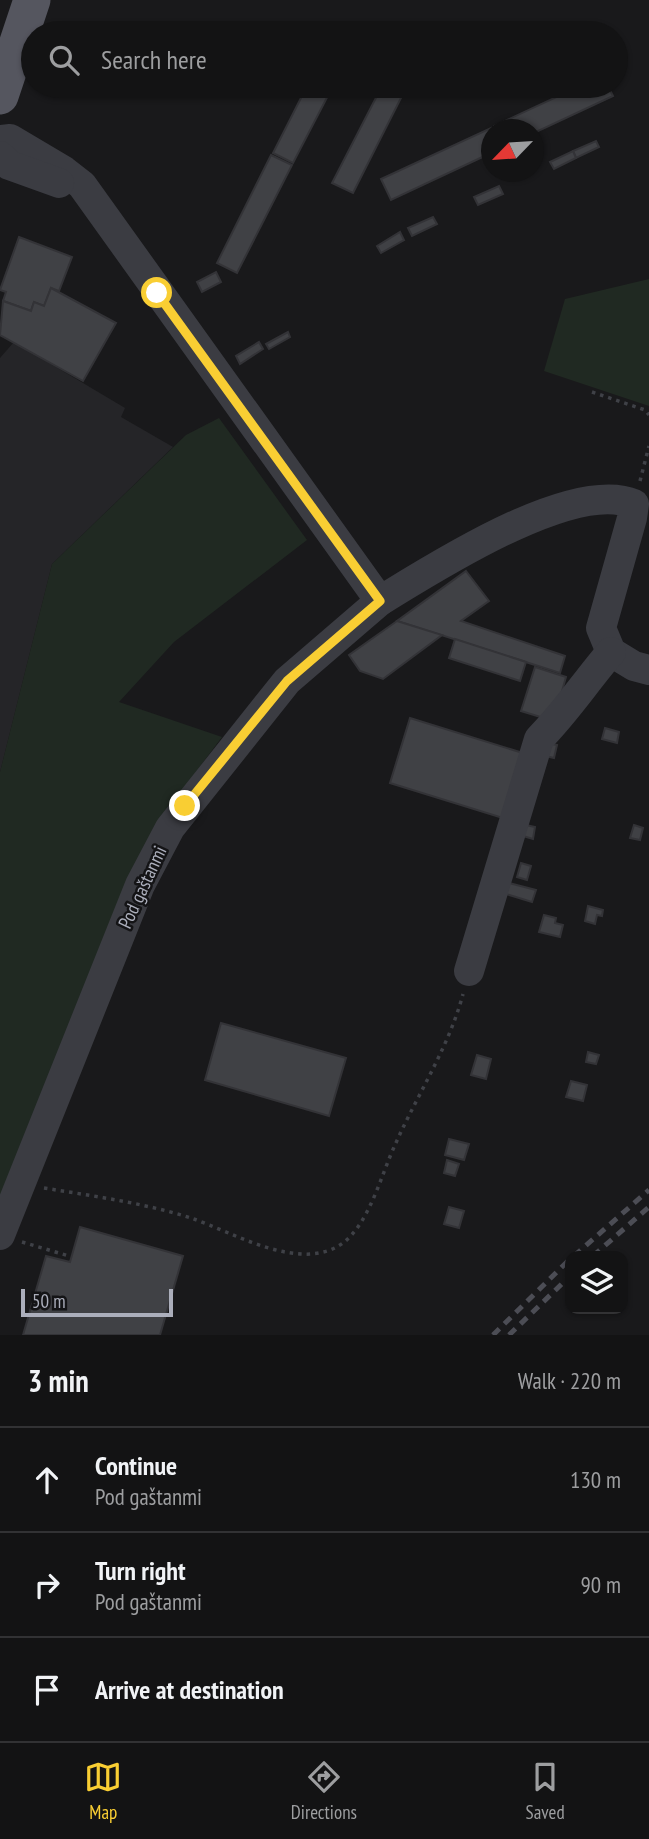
<!DOCTYPE html>
<meta charset="utf-8">
<style>
:root{--surface:#131314;--page:#1c1c1d;--text:#f1f3f6;--muted:#9d9ea0;--line:#323234;--accent:#f9ce33}
body{margin:0;font-family:"PT Sans Narrow",sans-serif;background:var(--page);color:var(--text)}
.controls{position:absolute;right:21px;bottom:21px;display:grid;overflow:hidden;border-radius:14px;box-shadow:0 2px 5px #0004}
.controls button{width:63px;height:63px;display:grid;place-items:center;padding:0;border:0;border-bottom:2px solid var(--line);background:var(--surface);color:var(--text);font:35px sans-serif}
.compass{position:absolute;left:481px;top:119px;width:63px;height:63px;border-radius:50%;background:var(--surface);box-shadow:0 2px 5px #0004;rotate:245deg}
.scale{position:absolute;left:21px;bottom:18px;width:152px;box-sizing:border-box;padding-left:7px;border:4px solid #abaebb;border-top:0;font-size:19px;line-height:24px;white-space:nowrap;color:#abaebb;-webkit-text-stroke:5px #141416;paint-order:stroke}
.stop{position:absolute;width:21px;height:21px;margin:-16px;border:5px solid #f9ce33;border-radius:50%;background:#fff}
.stop.end{background:#f9ce33;border-color:#fff;box-shadow:0 2px 7px #0008}
.list{margin:0;padding:0;list-style:none}
h2{display:flex;justify-content:space-between;align-items:center;height:91px;margin:0;padding:0 28px;font-size:30px}
h2 small{font-size:23px;font-weight:400;color:var(--muted)}
.list li{display:grid;grid-template-columns:46px 1fr auto;gap:21px;align-items:center;box-sizing:border-box;height:105px;padding:0 28px;border-top:2px solid var(--line)}
.list b{display:block;font-size:26px;white-space:nowrap}
.list p{margin:0;font-size:23px;white-space:nowrap;color:var(--muted)}
.list em{font-size:23px;font-style:normal;color:var(--muted)}
.icon{flex:none;width:38px;height:38px;fill:none;stroke:currentColor;stroke-width:2;stroke-linecap:round;stroke-linejoin:round}
.map{position:relative;flex:none;width:649px;height:1335px;overflow:hidden}
.search{position:absolute;background:var(--surface);box-shadow:0 2px 5px #0004;left:21px;right:21px;top:21px;height:77px;display:flex;align-items:center;gap:18px;box-sizing:border-box;padding:0 24px;border-radius:38px;color:var(--muted);font-size:26px}
.sheet{height:406px;background:var(--surface)}
nav{display:flex;justify-content:space-around;align-items:center;box-sizing:border-box;height:98px;border-top:2px solid var(--line);background:var(--surface);font-size:19px;color:var(--muted)}
nav a{display:grid;justify-items:center;gap:4px}
nav .on{color:var(--accent)}
.map>svg:first-child{display:block}
</style>
<div class="map">
<svg width="649" height="1335" viewBox="0 0 649 1335">
<rect width="100%" height="100%" fill="#19191b"/>
<!-- built -->
<polygon fill="#252528" points="14,342 125,408 121,417 173,447 52,564 0,772 0,358"/>
<!-- green -->
<g fill="#202922">
<polygon points="649,279 649,406 544,371 565,299"/>
<polygon points="219,418 307,540 174,642 119,702 222,737 154,828 0,1198 0,772 52,564 186,435"/>
</g>
<!-- building -->
<g fill="#404145" stroke="#333337" stroke-width="2">
<polygon points="307,86 333,86 293,163 273,153"/>
<polygon points="382,86 407,86 353,193 332,183"/>
<polygon points="580,86 608,86 613,96 534,133 534,130 495,130 494,126"/>
<polygon points="491,128 491,153 391,200 381,179"/>
<polygon points="596,141 599,147 576,158 573,151"/>
<polygon points="573,151 576,158 554,169 550,162"/>
<polygon points="271,155 292,165 237,273 217,263"/>
<polygon points="499,186 503,194 478,205 474,197"/>
<polygon points="433,217 437,224 412,236 408,228"/>
<polygon points="400,232 404,240 381,253 377,246"/>
<polygon points="19,237 72,257 59,291 51,288 44,306 34,302 31,311 3,301 6,292 0,290"/>
<polygon points="216,272 221,282 202,292 197,282"/>
<polygon points="51,288 116,323 83,381 0,335 3,301 31,311 34,302 44,306"/>
<polygon points="288,332 290,337 269,349 266,344"/>
<polygon points="259,342 263,349 240,364 236,356"/>
<polygon points="466,571 489,601 461,621 565,656 560,673 397,621"/>
<polygon points="397,621 442,635 383,679 360,671 349,655"/>
<polygon points="455,639 526,662 520,681 449,658"/>
<polygon points="535,667 566,677 555,716 550,720 521,711"/>
<polygon points="410,718 526,754 506,819 390,783"/>
<polygon points="605,728 619,732 617,743 602,739"/>
<polygon points="545,742 557,745 554,758 541,755"/>
<polygon points="526,825 535,827 533,839 523,836"/>
<polygon points="634,825 643,828 640,840 630,838"/>
<polygon points="521,863 531,866 527,880 517,877"/>
<polygon points="509,883 536,890 532,902 506,894"/>
<polygon points="588,906 603,910 602,916 597,915 595,924 585,921"/>
<polygon points="544,915 556,918 555,923 563,925 560,937 539,932"/>
<polygon points="221,1023 346,1058 329,1116 205,1080"/>
<polygon points="588,1052 599,1055 596,1064 586,1062"/>
<polygon points="477,1055 491,1059 486,1079 471,1075"/>
<polygon points="571,1081 587,1085 583,1101 566,1097"/>
<polygon points="449,1139 469,1144 464,1160 445,1155"/>
<polygon points="447,1160 459,1164 455,1176 444,1173"/>
<polygon points="449,1207 464,1211 459,1228 444,1224"/>
<polygon points="80,1227 183,1256 160,1335 23,1335 46,1256 70,1262"/>
</g>
<g fill="none" stroke-linecap="round" stroke-linejoin="round">
<!-- path -->
<g stroke="#3f4147" stroke-width="3.5" stroke-dasharray="3.5 5" stroke-linecap="butt">
<polyline points="592,392 645,410 649,415"/>
<polyline points="640,481 649,446"/>
<path d="M 44,1188 C 93,1196 144,1203 191,1218 C 233,1232 300,1274 343,1243 C 370,1222 381,1175 395,1145 C 417,1095 449,1047 463,994"/>
<polyline points="22,1242 69,1256"/>
</g>
<!-- minor -->
<g stroke="#3b3c42" stroke-width="30">
<polyline points="0,140 10,139 64,171 82,185 380,601 287,681 170,828 140,885 0,1235"/>
<polyline points="0,156 9,165 59,183"/>
<path d="M 380,601 C 434,568 573,478 634,504 L 632,518 L 601,628 L 611,652 L 634,666 L 649,670"/>
<path d="M 469,971 L 539,739 C 566,712 586,681 611,652"/>
</g>
<!-- major -->
<polyline stroke="#55565f" stroke-width="37" points="0,96 32,0"/>
<!-- rail -->
<g stroke="#4c4d55" stroke-width="5" stroke-dasharray="9 7" stroke-linecap="butt">
<polyline points="574,1256 649,1190"/>
<polyline points="593,1256 649,1207"/>
<polyline points="493,1335 570,1259"/>
<polyline points="509,1335 570,1276"/>
</g>
</g>
<g fill="none" stroke-linecap="round" stroke-linejoin="round">
<!-- route -->
<polyline stroke="#f9ce33" stroke-width="9" points="157,293 380,601 287,681 185,806"/>
</g>
<g text-anchor="middle" dominant-baseline="central" stroke-width="5" stroke-linejoin="round" paint-order="stroke">
<!-- street labels -->
<g font-size="19" fill="#abaebb" stroke="#141416">
<text transform="translate(142 887) rotate(-65)">Pod gaštanmi</text>
</g>
</g>
</svg>
<div class="controls">
<button><svg class="icon" aria-label="layers" viewBox="0 0 24 24"><path d="M12 4l9 5-9 5-9-5zM3 14l9 5 9-5"/></svg></button>
</div>
<svg class="compass" viewBox="-18 -18 36 36"><path d="M0-13l5 13h-10z" fill="#e53935"/><path d="M0 13l5-13h-10z" fill="#9d9ea0"/></svg>
<div class="scale">50 m</div>
<div class="stop" style="left:157px;top:293px"></div>
<div class="stop end" style="left:185px;top:806px"></div>
<div class="search"><svg class="icon" aria-label="search" viewBox="0 0 24 24"><circle cx="10" cy="10" r="6"/><path d="M15 15l6 6"/></svg>Search here</div>
</div>
<section class="sheet">
<h2>3 min<small>Walk · 220 m</small></h2>
<ul class="list">
<li><svg class="icon" aria-label="ahead" viewBox="0 0 24 24"><path d="M12 20V5M6 11l6-6 6 6"/></svg><div><b>Continue</b><p>Pod gaštanmi</p></div><em>130 m</em></li>
<li><svg class="icon" aria-label="right" viewBox="0 0 24 24"><path d="M7 20v-9h11M14 6l5 5-5 5"/></svg><div><b>Turn right</b><p>Pod gaštanmi</p></div><em>90 m</em></li>
<li><svg class="icon" aria-label="arrive" viewBox="0 0 24 24"><path d="M6 21V4h12l-3 4 3 4H6"/></svg><div><b>Arrive at destination</b></div></li>
</ul>
</section>
<nav>
<a class="on"><svg class="icon" aria-label="map" viewBox="0 0 24 24"><path d="M3 6l6-2 6 2 6-2v14l-6 2-6-2-6 2zM9 4v14M15 6v14"/></svg>Map</a>
<a><svg class="icon" aria-label="directions" viewBox="0 0 24 24"><path d="M12 3l9 9-9 9-9-9zM9 14v-3h6M13 9l2 2-2 2"/></svg>Directions</a>
<a><svg class="icon" aria-label="saved" viewBox="0 0 24 24"><path d="M7 4h10v16l-5-4-5 4z"/></svg>Saved</a>
</nav>
